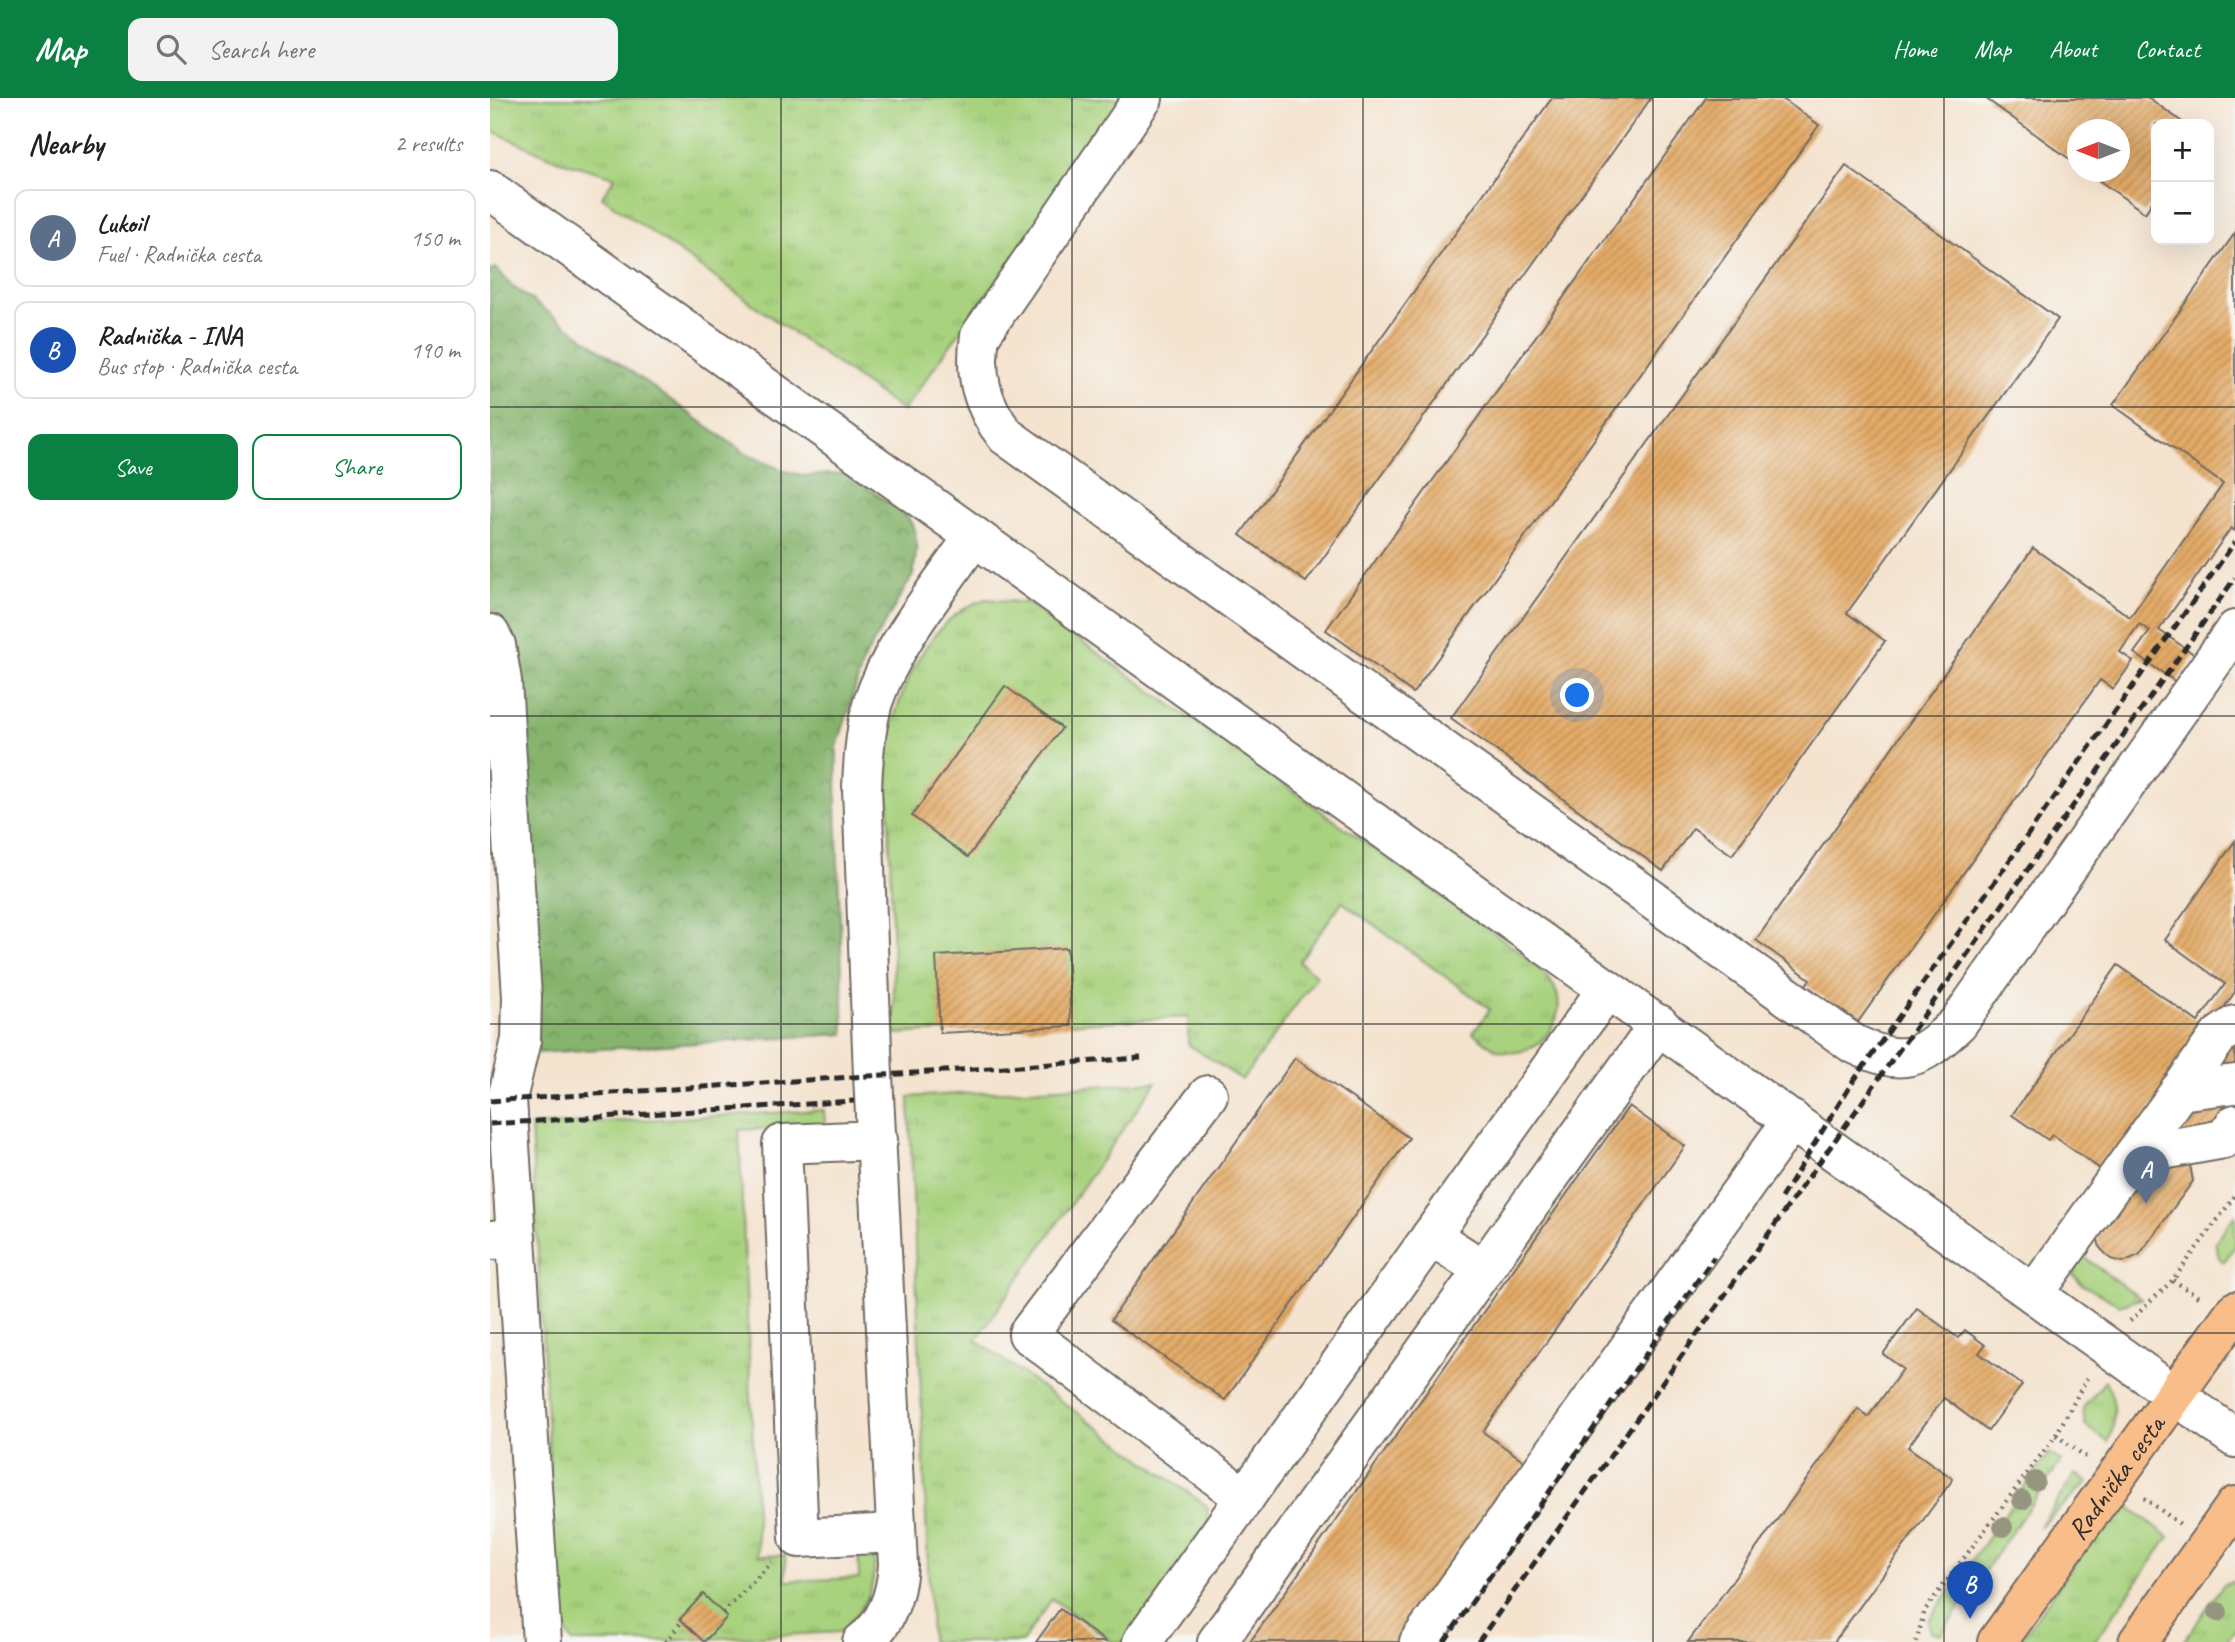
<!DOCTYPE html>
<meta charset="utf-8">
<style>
:root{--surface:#fff;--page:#f2f2f2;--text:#202124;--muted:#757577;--line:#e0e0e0;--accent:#0b8043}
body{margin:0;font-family:Caveat,sans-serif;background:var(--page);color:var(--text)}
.controls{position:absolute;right:21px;top:21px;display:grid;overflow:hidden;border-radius:14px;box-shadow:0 7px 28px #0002}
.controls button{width:63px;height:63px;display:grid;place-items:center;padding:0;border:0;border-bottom:2px solid var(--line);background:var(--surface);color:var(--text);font:35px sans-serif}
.compass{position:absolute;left:1577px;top:21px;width:63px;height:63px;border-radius:50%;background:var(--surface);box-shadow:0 7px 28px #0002;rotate:270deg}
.you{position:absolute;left:1088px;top:598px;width:24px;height:24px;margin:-18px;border:5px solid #fff;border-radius:50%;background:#1a73e8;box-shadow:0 0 0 10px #1a73e833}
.badge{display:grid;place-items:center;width:46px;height:46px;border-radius:50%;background:var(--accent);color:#fff;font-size:23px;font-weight:700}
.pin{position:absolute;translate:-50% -58px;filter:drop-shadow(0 2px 4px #0008)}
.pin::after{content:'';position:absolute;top:37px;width:24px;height:21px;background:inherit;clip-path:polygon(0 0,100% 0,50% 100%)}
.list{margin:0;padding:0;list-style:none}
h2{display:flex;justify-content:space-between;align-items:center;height:91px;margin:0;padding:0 28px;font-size:30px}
h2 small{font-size:23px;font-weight:400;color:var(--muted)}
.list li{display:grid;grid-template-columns:46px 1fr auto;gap:21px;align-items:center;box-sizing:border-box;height:98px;margin:0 14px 14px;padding:0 14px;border:2px solid var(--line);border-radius:14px}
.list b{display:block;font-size:26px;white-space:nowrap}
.list p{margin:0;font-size:23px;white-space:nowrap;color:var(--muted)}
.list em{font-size:23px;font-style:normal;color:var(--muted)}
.actions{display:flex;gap:14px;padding:21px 28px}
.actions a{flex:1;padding:16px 0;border:2px solid var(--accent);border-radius:14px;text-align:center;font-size:24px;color:var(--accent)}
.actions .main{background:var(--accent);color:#fff}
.icon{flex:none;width:38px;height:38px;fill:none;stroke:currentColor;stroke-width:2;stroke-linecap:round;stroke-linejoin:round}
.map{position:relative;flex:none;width:1745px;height:1544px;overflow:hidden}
header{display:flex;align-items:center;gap:42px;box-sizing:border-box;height:98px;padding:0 35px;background:var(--accent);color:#fff}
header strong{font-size:33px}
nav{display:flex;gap:38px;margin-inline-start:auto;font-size:24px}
.search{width:490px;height:63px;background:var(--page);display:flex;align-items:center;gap:18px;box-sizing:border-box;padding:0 24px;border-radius:14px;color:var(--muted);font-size:26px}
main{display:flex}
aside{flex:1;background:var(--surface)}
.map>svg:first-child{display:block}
</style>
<header>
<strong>Map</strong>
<div class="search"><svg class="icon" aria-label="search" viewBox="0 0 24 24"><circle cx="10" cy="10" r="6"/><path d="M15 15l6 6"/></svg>Search here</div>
<nav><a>Home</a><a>Map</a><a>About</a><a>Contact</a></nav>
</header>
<main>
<aside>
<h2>Nearby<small>2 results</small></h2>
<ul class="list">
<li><span class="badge" style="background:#5c6f8a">A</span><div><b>Lukoil</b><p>Fuel · Radnička cesta</p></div><em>150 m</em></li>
<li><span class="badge" style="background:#1a4fb4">B</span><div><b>Radnička - INA</b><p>Bus stop · Radnička cesta</p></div><em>190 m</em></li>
</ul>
<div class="actions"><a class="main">Save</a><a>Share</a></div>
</aside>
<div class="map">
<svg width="1745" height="1544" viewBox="0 0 1745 1544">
<defs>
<pattern id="grass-tufts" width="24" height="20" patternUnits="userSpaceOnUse" patternTransform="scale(1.75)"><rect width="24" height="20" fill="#a8d27e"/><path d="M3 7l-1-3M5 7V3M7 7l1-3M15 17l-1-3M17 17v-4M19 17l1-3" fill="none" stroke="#91b46d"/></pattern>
<pattern id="forest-crowns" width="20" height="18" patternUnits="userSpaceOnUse" patternTransform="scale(1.75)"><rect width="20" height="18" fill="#86b46d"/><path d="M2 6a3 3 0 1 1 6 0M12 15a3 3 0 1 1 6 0" fill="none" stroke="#6e935a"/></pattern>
<pattern id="building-hatch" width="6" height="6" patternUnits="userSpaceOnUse" patternTransform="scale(1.75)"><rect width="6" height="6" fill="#e4ab67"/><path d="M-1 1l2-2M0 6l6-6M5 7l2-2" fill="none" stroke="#b98b55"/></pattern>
</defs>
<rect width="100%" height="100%" fill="#f6f6f2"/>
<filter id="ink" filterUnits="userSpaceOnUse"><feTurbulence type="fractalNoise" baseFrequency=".0143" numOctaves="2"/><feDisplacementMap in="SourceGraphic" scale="14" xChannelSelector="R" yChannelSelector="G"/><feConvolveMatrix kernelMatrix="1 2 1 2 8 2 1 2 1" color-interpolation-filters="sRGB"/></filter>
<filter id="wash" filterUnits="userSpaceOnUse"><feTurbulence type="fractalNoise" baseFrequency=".00686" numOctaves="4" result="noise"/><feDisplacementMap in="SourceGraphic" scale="28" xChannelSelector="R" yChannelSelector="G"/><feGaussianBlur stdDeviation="1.57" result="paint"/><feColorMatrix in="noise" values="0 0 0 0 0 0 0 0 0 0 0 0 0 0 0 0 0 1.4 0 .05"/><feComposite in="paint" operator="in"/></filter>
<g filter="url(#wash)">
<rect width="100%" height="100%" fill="#f4e3cf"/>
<!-- grass -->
<g fill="url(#grass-tufts)" stroke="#6a7e54" stroke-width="2">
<polygon points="0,0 638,0 413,313 112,99 125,79 67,62 0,32"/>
<path d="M 496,501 L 537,505 L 1029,853 C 1041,864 1059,876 1066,893 C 1078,922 1047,959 1016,954 C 1004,953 993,942 983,935 L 1000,911 L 852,804 L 809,864 L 827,878 L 752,982 L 698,946 L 698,919 L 405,936 L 397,647 C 410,591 436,520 496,501 Z"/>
<polygon points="666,984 486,1242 717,1408 719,1428 638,1544 623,1544 562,1501 532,1544 441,1544 419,999"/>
<path d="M 334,1012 L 335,1028 L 249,1032 L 268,1458 L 295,1457 L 296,1483 L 369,1480 L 368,1454 L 384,1453 C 387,1489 377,1510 350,1534 L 152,1544 L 82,1544 L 68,1519 L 41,1028 Z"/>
<polygon points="1745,1117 1745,1148 1734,1164 1729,1160 1725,1144"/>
<polygon points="1590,1156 1651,1201 1629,1207 1593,1187 1583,1177"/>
<path d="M 1615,1283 C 1627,1303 1627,1323 1618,1344 L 1595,1327 L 1593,1310 Z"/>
<polygon points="1559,1355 1571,1363 1451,1536 1441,1534 1438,1523"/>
<polygon points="1585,1376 1598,1384 1549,1430"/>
<polygon points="1630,1402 1679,1439 1604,1544 1529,1544"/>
<polygon points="1742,1483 1745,1483 1745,1532 1736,1544 1693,1544 1733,1487"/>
</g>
<!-- forest -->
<polygon fill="url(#forest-crowns)" stroke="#58704c" stroke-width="2" points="6,170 22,188 256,356 295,373 316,378 357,375 417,418 424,430 427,448 423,477 374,561 347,649 346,706 354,936 48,955 21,585 13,527 0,512 0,172"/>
<g id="blocks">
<!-- building -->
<g fill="url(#building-hatch)">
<polygon points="1062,0 1161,0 816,484 750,437"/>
<polygon points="1216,0 1291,0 1329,27 923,595 836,532"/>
<polygon points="1495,0 1659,0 1695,26 1666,26 1666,98 1655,115 1597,74 1630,74 1630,32 1588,32 1588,67"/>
<polygon points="1356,68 1568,221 1357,515 1395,543 1242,757 1203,730 1173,773 961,620"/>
<polygon points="1745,135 1745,433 1741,430 1669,532 1705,557 1686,584 1644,555 1660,533 1649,526 1630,554 1643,563 1623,591 1610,582 1368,924 1316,887 1320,881 1266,842 1543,450 1640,519 1733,386 1623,307"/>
<polygon points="515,588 572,630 478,759 422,718"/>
<polygon points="1745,743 1745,894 1616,1075 1562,1037 1558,1042 1522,1017 1628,867 1708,924 1735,886 1675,842"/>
<polygon points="577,850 581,928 450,935 446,858"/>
<polygon points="1745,942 1745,1005 1700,1067 1703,1083 1649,1157 1633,1164 1621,1161 1610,1150 1607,1137"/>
<polygon points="805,960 919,1040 735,1302 621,1222"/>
<polygon points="1139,1008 1195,1048 993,1334 1037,1365 910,1544 760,1544"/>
<polygon points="1427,1210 1468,1240 1475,1232 1495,1247 1489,1255 1532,1287 1498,1333 1454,1300 1418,1349 1463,1381 1344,1544 1198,1544 1368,1311 1378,1319 1413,1271 1393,1256"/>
<polygon points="213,1496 237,1519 214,1544 190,1521"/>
<polygon points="570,1511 616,1544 546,1544"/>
</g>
</g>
</g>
<g filter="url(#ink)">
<use href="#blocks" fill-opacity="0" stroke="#716b64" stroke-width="2"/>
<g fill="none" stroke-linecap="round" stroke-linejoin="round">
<!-- minor casing -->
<g stroke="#716b64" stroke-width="42">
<g id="minor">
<path d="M 653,0 L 490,238 C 484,276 491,307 516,338 L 1362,945 C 1413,970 1430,962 1468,925 L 1745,532"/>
<polyline points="0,92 1745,1340"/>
<polyline points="0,536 6,547 12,583 32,899 31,942 17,1001 26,1140"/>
<polyline points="1689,993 1745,986"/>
<polyline points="718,997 538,1236 755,1400"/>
<polyline points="388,1042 292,1046 309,1440 404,1435"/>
<polyline points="1644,1057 1734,1041 1745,1026"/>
<polyline points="941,1138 994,1172"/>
<polyline points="2,1142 26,1140 52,1544"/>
<polyline points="1544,1196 1729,938 1745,927"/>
<path d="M 372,1544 C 397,1526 406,1496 408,1467 L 383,977 L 372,690 C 373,661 375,632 383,604 C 403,544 449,491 484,438"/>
<polyline points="652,1544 1117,891"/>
<polyline points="727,1544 1169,926"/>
<polyline points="929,1544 1302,1022"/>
</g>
</g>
<!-- major casing -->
<g stroke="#716b64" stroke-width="42">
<g id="major">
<path id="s1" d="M 1507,1544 L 1745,1213"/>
<polyline points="1648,1544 1745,1408"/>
</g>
</g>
<!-- path -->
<g stroke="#716b64" stroke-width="4.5" stroke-dasharray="2 5" stroke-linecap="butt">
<polyline points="1683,1182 1711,1201"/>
<polyline points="1640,1223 1683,1182 1745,1098"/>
<polyline points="1566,1337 1596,1359"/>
<polyline points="1654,1400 1690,1426"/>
<polyline points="233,1515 282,1464"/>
<polyline points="176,1544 192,1523"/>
<polyline points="1426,1544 1435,1512 1566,1337 1597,1280"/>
</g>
<!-- minor -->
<use href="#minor" stroke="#fff" stroke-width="38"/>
<!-- major -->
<use href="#major" stroke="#f8bd89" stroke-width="38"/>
<!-- rail -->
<g stroke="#2b2b2b" stroke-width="5" stroke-dasharray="10 5" stroke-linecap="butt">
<polyline points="0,1003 651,960"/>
<polyline points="0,1026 364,1003"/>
<polyline points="1291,1100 1360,988 1745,444"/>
<polyline points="954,1544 1224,1159"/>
<polyline points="988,1544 1745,480"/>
</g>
</g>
<!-- trees -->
<g fill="#969580">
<circle cx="1545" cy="1383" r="10"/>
<circle cx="1532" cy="1402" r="10"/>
<circle cx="1513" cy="1429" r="10"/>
<circle cx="1728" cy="1514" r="10"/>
</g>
</g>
<!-- grid -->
<path fill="none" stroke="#2b2b2b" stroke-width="2" stroke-opacity="0.55" d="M 291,0 L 291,1544M 582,0 L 582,1544M 873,0 L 873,1544M 1163,0 L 1163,1544M 1454,0 L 1454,1544M 0,309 L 1745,309M 0,618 L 1745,618M 0,926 L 1745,926M 0,1235 L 1745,1235"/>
<g text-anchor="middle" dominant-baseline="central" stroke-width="5" stroke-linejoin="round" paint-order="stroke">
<!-- street labels -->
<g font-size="28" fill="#2b2b2b" stroke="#f6f6f2">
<text stroke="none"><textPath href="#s1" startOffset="203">Radnička cesta</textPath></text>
</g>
</g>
</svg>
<div class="controls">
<button>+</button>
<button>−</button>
</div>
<svg class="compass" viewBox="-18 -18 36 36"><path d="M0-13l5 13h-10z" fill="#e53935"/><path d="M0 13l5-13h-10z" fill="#757577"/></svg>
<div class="you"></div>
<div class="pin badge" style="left:1656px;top:1106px;background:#5c6f8a">A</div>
<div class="pin badge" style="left:1480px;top:1521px;background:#1a4fb4">B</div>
</div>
</main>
